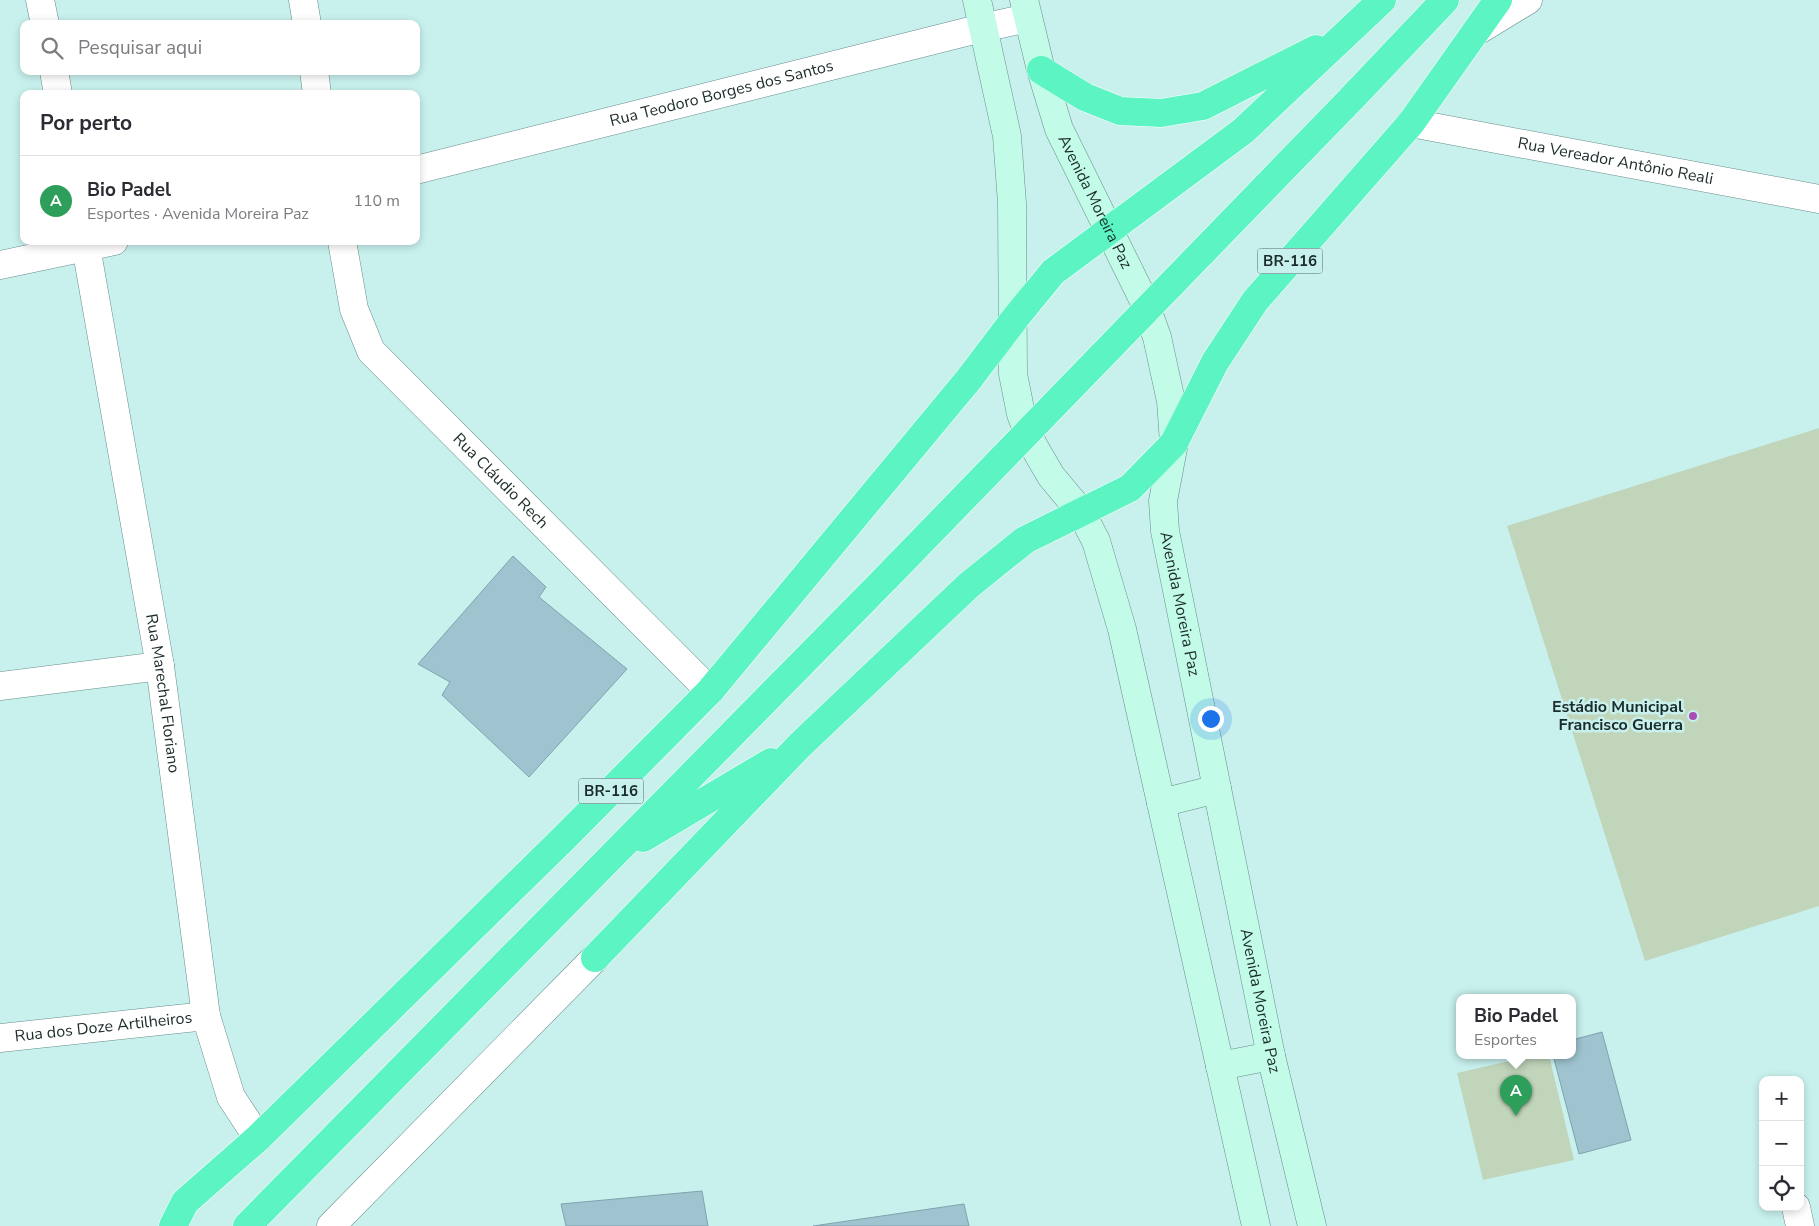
<!DOCTYPE html>
<html lang="pt">
<meta charset="utf-8">
<style>
:root{--surface:#fff;--page:#f2f2f3;--text:#2b2b33;--muted:#7c7c81;--line:#e1e1e2;--accent:#7c3aed}
body{margin:0;font-family:"Nunito Sans",sans-serif;background:var(--page);color:var(--text)}
.controls{position:absolute;right:15px;bottom:15px;display:grid;overflow:hidden;border-radius:10px;box-shadow:0 2px 8px #0003}
.controls button{width:45px;height:45px;display:grid;place-items:center;padding:0;border:0;border-bottom:1px solid var(--line);background:var(--surface);color:var(--text);font:25px sans-serif}
.you{position:absolute;left:1210px;top:718px;width:18px;height:18px;margin:-12px;border:4px solid #fff;border-radius:50%;background:#1a73e8;box-shadow:0 0 0 8px #1a73e833}
.badge{display:grid;place-items:center;width:32px;height:32px;border-radius:50%;background:var(--accent);color:#fff;font-size:16px;font-weight:700}
.pin{position:absolute;translate:-50% -41px;filter:drop-shadow(0 1px 2px #0008)}
.pin::after{content:'';position:absolute;top:26px;width:18px;height:15px;background:inherit;clip-path:polygon(0 0,100% 0,50% 100%)}
.popup{position:absolute;left:1456px;top:994px;width:120px;height:65px;box-sizing:border-box;display:grid;place-content:center;border-radius:10px;background:var(--surface);filter:drop-shadow(0 1px 4px #0005);font-size:16px;white-space:nowrap;color:var(--muted)}
.popup b{font-size:19px;color:var(--text)}
.popup::after{content:'';position:absolute;left:50%;top:100%;margin-left:-10px;border:10px solid transparent;border-top-color:var(--surface)}
.list{margin:0;padding:0;list-style:none}
h2{display:flex;justify-content:space-between;align-items:center;height:65px;margin:0;padding:0 20px;font-size:21px}
h2 small{font-size:16px;font-weight:400;color:var(--muted)}
.list li{display:grid;grid-template-columns:32px 1fr auto;gap:15px;align-items:center;box-sizing:border-box;height:90px;padding:0 20px;border-top:1px solid var(--line)}
.list b{display:block;font-size:19px;white-space:nowrap}
.list p{margin:0;font-size:16px;white-space:nowrap;color:var(--muted)}
.list em{font-size:16px;font-style:normal;color:var(--muted)}
.icon{flex:none;width:28px;height:28px;fill:none;stroke:currentColor;stroke-width:2;stroke-linecap:round;stroke-linejoin:round}
.map{position:relative;flex:none;width:1819px;height:1226px;overflow:hidden}
.search{position:absolute;background:var(--surface);box-shadow:0 2px 8px #0003;left:20px;top:20px;width:400px;height:55px;display:flex;align-items:center;gap:12px;box-sizing:border-box;padding:0 18px;border-radius:10px;color:var(--muted);font-size:19px}
.panel{position:absolute;background:var(--surface);box-shadow:0 2px 8px #0003;left:20px;top:90px;width:400px;height:155px;border-radius:10px}
.map>svg:first-child{display:block}
</style>
<div class="map">
<svg width="1819" height="1226" viewBox="0 0 1819 1226">
<rect width="100%" height="100%" fill="#c8f1ee"/>
<!-- green -->
<g fill="#c1d5bb">
<polygon points="1819,428 1819,906 1645,961 1507,526"/>
<polygon points="1536,1055 1549,1055 1574,1160 1483,1180 1457,1073"/>
</g>
<!-- building -->
<g fill="#9fc4d0" stroke="#7fa3ae">
<polygon points="513,556 546,587 539,597 627,669 529,777 442,695 450,682 418,664"/>
<polygon points="1602,1032 1631,1140 1579,1154 1553,1055 1572,1055 1572,1040"/>
<polygon points="702,1191 708,1226 566,1226 561,1204"/>
<polygon points="964,1204 969,1226 813,1226"/>
</g>
<g fill="none" stroke-linecap="round" stroke-linejoin="round">
<!-- minor casing -->
<g stroke="#668d8b" stroke-width="29">
<g id="minor">
<polyline points="303,0 307,24"/>
<polyline points="1477,31 1528,0"/>
<polyline points="314,71 317,94"/>
<path id="s1" d="M 342,241 L 354,309 L 371,351 L 710,691"/>
<path id="s2" d="M 0,1038 L 206,1016"/>
<polyline points="1796,1207 1800,1226"/>
<polyline points="331,1226 595,958"/>
</g>
</g>
<!-- tertiary casing -->
<g stroke="#668d8b" stroke-width="29">
<g id="tertiary">
<polyline points="40,0 45,24"/>
<polyline points="54,71 58,94"/>
<path id="s3" d="M 1411,123 L 1819,199"/>
<path id="s4" d="M 416,170 L 982,28 L 1028,18"/>
<path id="s5" d="M 85,241 L 160,666 L 206,1016 L 231,1097 L 258,1138"/>
<polyline points="0,265 114,241"/>
<polyline points="0,686 160,666"/>
</g>
</g>
<!-- secondary casing -->
<g stroke="#668d8b" stroke-width="29">
<g id="secondary">
<polyline points="977,0 1007,136 1012,203 1013,374 1021,414 1033,445 1051,476 1081,512 1096,541 1122,629 1256,1226"/>
<path id="s6" d="M 1024,0 L 1041,70 L 1059,129 L 1144,301 L 1157,337 L 1171,401 L 1174,443 L 1163,501 L 1165,531 L 1271,1056 L 1312,1226"/>
<polyline points="1161,803 1217,789"/>
<polyline points="1220,1066 1271,1056"/>
</g>
</g>
<!-- trunk casing -->
<g stroke="#fff" stroke-width="29">
<g id="trunk">
<polyline points="1041,70 1085,97 1120,111 1161,113 1203,106 1316,49"/>
<polyline points="1351,99 1445,0"/>
<polyline points="643,838 771,762"/>
<polyline points="595,958 801,744 969,585 1025,540 1130,488 1174,443 1215,362 1255,301 1411,123 1498,0"/>
<polyline points="173,1226 185,1202 258,1138 564,838 710,691 969,379 1013,321 1053,272 1243,131 1382,0"/>
<polyline points="247,1226 887,577"/>
</g>
</g>
<!-- minor -->
<use href="#minor" stroke="#fff" stroke-width="28"/>
<!-- tertiary -->
<use href="#tertiary" stroke="#fff" stroke-width="28"/>
<!-- secondary -->
<use href="#secondary" stroke="#c2fbe8" stroke-width="28"/>
<!-- trunk -->
<use href="#trunk" stroke="#5cf4c2" stroke-width="28"/>
<!-- trunk-bridge casing -->
<g stroke="#fff" stroke-width="29" stroke-linecap="butt">
<polyline id="trunk-bridge" points="887,577 1351,99"/>
</g>
<!-- trunk-bridge -->
<use href="#trunk-bridge" stroke="#5cf4c2" stroke-width="28"/>
</g>
<!-- markers -->
<circle fill="#ab4cb5" stroke="#c8f1ee" stroke-width="2" cx="1693" cy="716" r="5"/>
<g text-anchor="middle" dominant-baseline="central" stroke-width="5" stroke-linejoin="round" paint-order="stroke">
<!-- shield labels -->
<g fill="#c8f1ee" stroke="#4f6665" stroke-width="1">
<rect x="1257.5" y="248.5" width="65" height="25" rx="4"/>
<rect x="578.5" y="778.5" width="65" height="25" rx="4"/>
</g>
<g font-size="15" font-weight="bold" fill="#1b2b2a">
<text x="1290" y="261">BR-116</text>
<text x="611" y="791">BR-116</text>
</g>
<!-- street labels -->
<g font-size="16" fill="#1b2b2a" stroke="#c8f1ee">
<text stroke="none"><textPath href="#s4" startOffset="315">Rua Teodoro Borges dos Santos</textPath></text>
<text stroke="none"><textPath href="#s3" startOffset="208">Rua Vereador Antônio Reali</textPath></text>
<text stroke="none"><textPath href="#s6" startOffset="215">Avenida Moreira Paz</textPath></text>
<text stroke="none"><textPath href="#s1" startOffset="298">Rua Cláudio Rech</textPath></text>
<text stroke="none"><textPath href="#s6" startOffset="635">Avenida Moreira Paz</textPath></text>
<text stroke="none"><textPath href="#s5" startOffset="459">Rua Marechal Floriano</textPath></text>
<text stroke="none"><textPath href="#s6" startOffset="1040">Avenida Moreira Paz</textPath></text>
<text stroke="none"><textPath href="#s2" startOffset="104">Rua dos Doze Artilheiros</textPath></text>
</g>
<!-- poi labels -->
<g font-size="16" font-weight="bold" fill="#1b2b2a" stroke="#c8f1ee" text-anchor="end">
<text x="1683" y="707">Estádio Municipal<tspan x="1683" dy="18">Francisco Guerra</tspan></text>
</g>
</g>
</svg>
<div class="controls">
<button>+</button>
<button>−</button>
<button><svg class="icon" aria-label="locate" viewBox="0 0 24 24"><circle cx="12" cy="12" r="6"/><path d="M12 2v4M12 18v4M2 12h4M18 12h4"/></svg></button>
</div>
<div class="you"></div>
<div class="pin badge" style="left:1516px;top:1116px;background:#2e9e5b">A</div>
<div class="popup"><b>Bio Padel</b>Esportes</div>
<div class="search"><svg class="icon" aria-label="search" viewBox="0 0 24 24"><circle cx="10" cy="10" r="6"/><path d="M15 15l6 6"/></svg>Pesquisar aqui</div>
<section class="panel">
<h2>Por perto<small></small></h2>
<ul class="list">
<li><span class="badge" style="background:#2e9e5b">A</span><div><b>Bio Padel</b><p>Esportes · Avenida Moreira Paz</p></div><em>110 m</em></li>
</ul>
</section>
</div>
